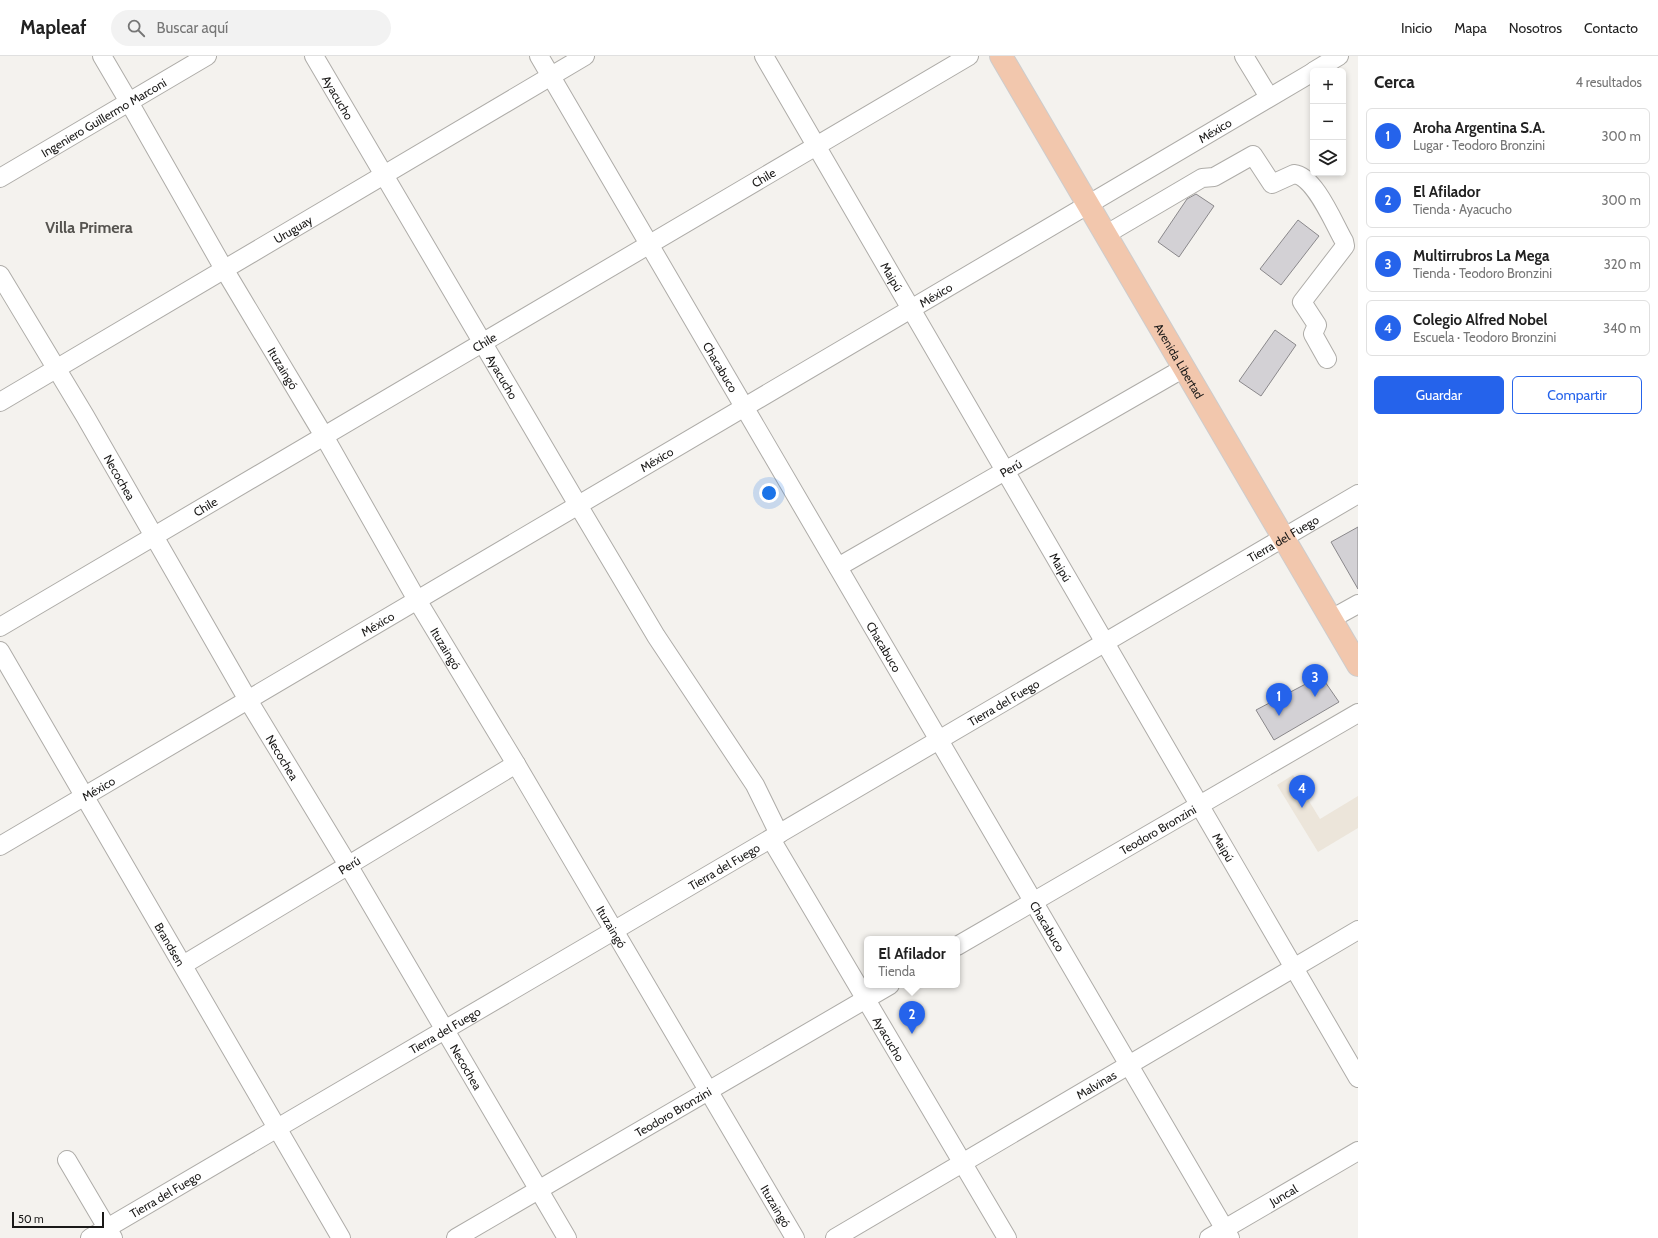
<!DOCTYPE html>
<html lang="es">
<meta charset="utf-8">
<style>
:root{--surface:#fff;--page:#f2f2f2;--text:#222;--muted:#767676;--line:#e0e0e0;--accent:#2563eb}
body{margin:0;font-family:Cabin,sans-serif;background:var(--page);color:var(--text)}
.controls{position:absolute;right:12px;top:12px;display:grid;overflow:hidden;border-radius:6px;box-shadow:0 2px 6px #0003}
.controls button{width:36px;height:36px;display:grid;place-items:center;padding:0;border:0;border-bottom:1px solid var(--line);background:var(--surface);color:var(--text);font:20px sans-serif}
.scale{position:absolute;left:12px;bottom:10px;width:92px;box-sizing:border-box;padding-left:4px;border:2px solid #1a1918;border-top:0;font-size:11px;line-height:14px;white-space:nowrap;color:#1a1918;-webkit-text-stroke:3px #f4f2ee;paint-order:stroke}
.you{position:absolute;left:769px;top:437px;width:14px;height:14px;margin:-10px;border:3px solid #fff;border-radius:50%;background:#1a73e8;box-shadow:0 0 0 6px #1a73e833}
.badge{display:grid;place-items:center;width:26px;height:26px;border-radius:50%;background:var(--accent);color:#fff;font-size:13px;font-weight:700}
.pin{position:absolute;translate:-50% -33px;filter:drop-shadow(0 1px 2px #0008)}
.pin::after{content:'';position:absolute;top:21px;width:14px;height:12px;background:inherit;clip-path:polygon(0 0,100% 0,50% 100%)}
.popup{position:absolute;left:864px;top:880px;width:96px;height:52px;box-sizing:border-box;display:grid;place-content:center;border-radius:6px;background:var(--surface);filter:drop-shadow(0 1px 3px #0005);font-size:13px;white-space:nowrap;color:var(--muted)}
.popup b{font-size:15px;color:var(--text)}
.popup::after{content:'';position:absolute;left:50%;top:100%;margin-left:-8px;border:8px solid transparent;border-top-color:var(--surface)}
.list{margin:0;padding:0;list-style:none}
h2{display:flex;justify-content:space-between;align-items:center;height:52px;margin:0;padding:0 16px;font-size:17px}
h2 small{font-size:13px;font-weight:400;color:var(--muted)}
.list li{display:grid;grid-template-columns:26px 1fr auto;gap:12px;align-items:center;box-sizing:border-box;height:56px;margin:0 8px 8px;padding:0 8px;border:1px solid var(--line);border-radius:6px}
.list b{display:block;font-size:15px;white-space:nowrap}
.list p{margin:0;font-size:13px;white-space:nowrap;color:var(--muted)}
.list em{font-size:13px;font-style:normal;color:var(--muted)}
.actions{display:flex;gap:8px;padding:12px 16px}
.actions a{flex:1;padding:9px 0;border:1px solid var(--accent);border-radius:6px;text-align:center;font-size:14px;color:var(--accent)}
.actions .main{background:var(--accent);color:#fff}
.icon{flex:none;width:22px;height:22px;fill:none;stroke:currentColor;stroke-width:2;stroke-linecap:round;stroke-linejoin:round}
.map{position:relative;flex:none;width:1358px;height:1182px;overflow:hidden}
header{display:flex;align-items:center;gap:24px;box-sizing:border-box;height:56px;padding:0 20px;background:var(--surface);border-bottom:1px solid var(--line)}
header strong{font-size:19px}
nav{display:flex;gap:22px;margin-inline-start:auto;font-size:14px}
.search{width:280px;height:36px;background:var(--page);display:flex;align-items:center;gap:10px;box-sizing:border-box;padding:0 14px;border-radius:22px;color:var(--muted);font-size:15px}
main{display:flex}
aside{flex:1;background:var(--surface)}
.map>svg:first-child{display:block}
</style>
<header>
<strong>Mapleaf</strong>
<div class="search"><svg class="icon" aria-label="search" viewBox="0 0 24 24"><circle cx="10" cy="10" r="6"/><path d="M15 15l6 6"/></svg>Buscar aquí</div>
<nav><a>Inicio</a><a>Mapa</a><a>Nosotros</a><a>Contacto</a></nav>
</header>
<main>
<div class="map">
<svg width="1358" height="1182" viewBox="0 0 1358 1182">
<rect width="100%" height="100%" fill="#f4f2ee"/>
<!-- built -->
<polygon fill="#ece5da" points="1293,719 1320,763 1358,740 1358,772 1318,796 1277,729"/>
<!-- building -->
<g fill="#d3d1d5" stroke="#8a888b">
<polygon points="1196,138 1214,150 1179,201 1158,186 1187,143"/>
<polygon points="1298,164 1319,180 1281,229 1260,213"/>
<polygon points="1275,274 1296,289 1261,340 1239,325"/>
<polygon points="1358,471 1358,533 1331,486"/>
<polygon points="1321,620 1339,646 1274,684 1256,654"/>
</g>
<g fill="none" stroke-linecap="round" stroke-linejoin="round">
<!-- minor casing -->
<g stroke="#aeaca8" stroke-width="20">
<g id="minor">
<path id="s1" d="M 102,0 L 129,46 L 224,213 L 324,380 L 417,544 L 516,708 L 795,1182"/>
<path id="s2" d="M 314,0 L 578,449 L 656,580 L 755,729 L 779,778"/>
<path id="s3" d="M 539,0 L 1230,1182"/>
<path id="s4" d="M 764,0 L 1358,1022"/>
<polyline points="1244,0 1269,41"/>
<polyline points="1314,15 1339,0"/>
<path id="s5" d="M 0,122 L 207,0"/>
<path d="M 1105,179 L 1202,122 L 1214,121 L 1253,99 L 1272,128 L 1294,118 C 1315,120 1334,168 1344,185 L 1345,190 L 1302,246 L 1317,269 L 1313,278 L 1327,303"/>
<path id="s6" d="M 0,219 L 85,360 L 248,644 L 348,809 L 567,1182"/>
<path id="s7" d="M 0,346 L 585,0"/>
<path id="s8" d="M 838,511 L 1184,312"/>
<polyline points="1331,563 1358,548"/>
<path id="s9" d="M 0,571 L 969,0"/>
<path id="s10" d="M 0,595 L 341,1182"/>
<path id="s11" d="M 771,783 L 1007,1182"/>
<path id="s12" d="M 0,790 L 1313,16"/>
<path id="s13" d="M 957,890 L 1358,657"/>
<path id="s14" d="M 183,909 L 516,708"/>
<polyline points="67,1104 113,1182"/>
<path id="s15" d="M 90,1182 L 1358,438"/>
<path id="s16" d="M 456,1182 L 890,929"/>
<path id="s17" d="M 835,1182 L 1358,874"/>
<path id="s18" d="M 1209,1182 L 1358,1095"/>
</g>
</g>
<!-- major casing -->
<g stroke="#cdcccc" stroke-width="24">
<g id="major">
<path id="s19" d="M 1001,0 L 1358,609"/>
</g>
</g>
<!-- minor -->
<use href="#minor" stroke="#fff" stroke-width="18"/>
<!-- major -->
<use href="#major" stroke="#f2c7ad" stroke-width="22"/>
</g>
<g text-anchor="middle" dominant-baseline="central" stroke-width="3.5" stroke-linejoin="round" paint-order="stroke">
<!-- street labels -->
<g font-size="12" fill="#1a1918" stroke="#f4f2ee">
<text stroke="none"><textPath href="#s2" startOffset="48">Ayacucho</textPath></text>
<text stroke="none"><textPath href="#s5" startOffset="120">Ingeniero Guillermo Marconi</textPath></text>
<text stroke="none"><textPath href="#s12" startOffset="1410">México</textPath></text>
<text stroke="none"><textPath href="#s9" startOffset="886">Chile</textPath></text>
<text stroke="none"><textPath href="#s7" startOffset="340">Uruguay</textPath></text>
<text stroke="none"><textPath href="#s4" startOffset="255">Maipú</textPath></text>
<text stroke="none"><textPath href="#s12" startOffset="1086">México</textPath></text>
<text stroke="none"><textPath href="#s9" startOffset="562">Chile</textPath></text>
<text stroke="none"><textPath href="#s19" startOffset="353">Avenida Libertad</textPath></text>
<text stroke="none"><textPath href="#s3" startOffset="360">Chacabuco</textPath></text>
<text stroke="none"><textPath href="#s1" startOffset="361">Ituzaingó</textPath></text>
<text stroke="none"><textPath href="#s2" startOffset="372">Ayacucho</textPath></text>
<text stroke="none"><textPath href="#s12" startOffset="762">México</textPath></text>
<text stroke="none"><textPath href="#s8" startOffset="199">Perú</textPath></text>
<text stroke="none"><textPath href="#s6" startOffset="235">Necochea</textPath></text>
<text stroke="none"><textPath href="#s9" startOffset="238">Chile</textPath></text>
<text stroke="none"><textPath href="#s15" startOffset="1383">Tierra del Fuego</textPath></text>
<text stroke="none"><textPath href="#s4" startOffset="591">Maipú</textPath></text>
<text stroke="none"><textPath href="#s12" startOffset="438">México</textPath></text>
<text stroke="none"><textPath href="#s3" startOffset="684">Chacabuco</textPath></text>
<text stroke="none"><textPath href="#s1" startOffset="685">Ituzaingó</textPath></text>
<text stroke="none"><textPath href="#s15" startOffset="1059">Tierra del Fuego</textPath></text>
<text stroke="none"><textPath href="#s6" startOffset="559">Necochea</textPath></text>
<text stroke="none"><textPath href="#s12" startOffset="114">México</textPath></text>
<text stroke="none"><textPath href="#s13" startOffset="232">Teodoro Bronzini</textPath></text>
<text stroke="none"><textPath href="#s4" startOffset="915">Maipú</textPath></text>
<text stroke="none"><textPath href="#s14" startOffset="194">Perú</textPath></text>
<text stroke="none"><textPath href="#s15" startOffset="735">Tierra del Fuego</textPath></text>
<text stroke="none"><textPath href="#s1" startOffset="1009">Ituzaingó</textPath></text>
<text stroke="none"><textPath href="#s3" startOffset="1008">Chacabuco</textPath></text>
<text stroke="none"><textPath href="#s10" startOffset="339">Brandsen</textPath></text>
<text stroke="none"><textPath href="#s15" startOffset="411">Tierra del Fuego</textPath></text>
<text stroke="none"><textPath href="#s11" startOffset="232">Ayacucho</textPath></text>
<text stroke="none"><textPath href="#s6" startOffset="919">Necochea</textPath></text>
<text stroke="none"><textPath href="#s17" startOffset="303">Malvinas</textPath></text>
<text stroke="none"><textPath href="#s16" startOffset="251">Teodoro Bronzini</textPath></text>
<text stroke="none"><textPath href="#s15" startOffset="87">Tierra del Fuego</textPath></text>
<text stroke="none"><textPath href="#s18" startOffset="86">Juncal</textPath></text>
<text stroke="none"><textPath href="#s1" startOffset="1333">Ituzaingó</textPath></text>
</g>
<!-- district labels -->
<g font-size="16" font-weight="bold" fill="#565450" stroke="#f4f2ee">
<text x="89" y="171">Villa Primera</text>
</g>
</g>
</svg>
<div class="controls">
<button>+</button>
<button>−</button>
<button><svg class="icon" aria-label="layers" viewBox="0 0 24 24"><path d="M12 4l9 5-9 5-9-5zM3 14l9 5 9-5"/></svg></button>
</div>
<div class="scale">50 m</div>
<div class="you"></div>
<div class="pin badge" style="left:1279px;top:660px">1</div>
<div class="pin badge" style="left:912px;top:978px">2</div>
<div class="popup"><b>El Afilador</b>Tienda</div>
<div class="pin badge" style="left:1315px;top:641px">3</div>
<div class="pin badge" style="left:1302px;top:752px">4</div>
</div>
<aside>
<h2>Cerca<small>4 resultados</small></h2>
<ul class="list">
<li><span class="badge">1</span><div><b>Aroha Argentina S.A.</b><p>Lugar · Teodoro Bronzini</p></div><em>300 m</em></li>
<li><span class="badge">2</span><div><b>El Afilador</b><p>Tienda · Ayacucho</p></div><em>300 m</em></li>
<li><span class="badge">3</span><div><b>Multirrubros La Mega</b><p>Tienda · Teodoro Bronzini</p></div><em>320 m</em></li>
<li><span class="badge">4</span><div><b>Colegio Alfred Nobel</b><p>Escuela · Teodoro Bronzini</p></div><em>340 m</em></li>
</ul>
<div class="actions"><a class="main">Guardar</a><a>Compartir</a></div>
</aside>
</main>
